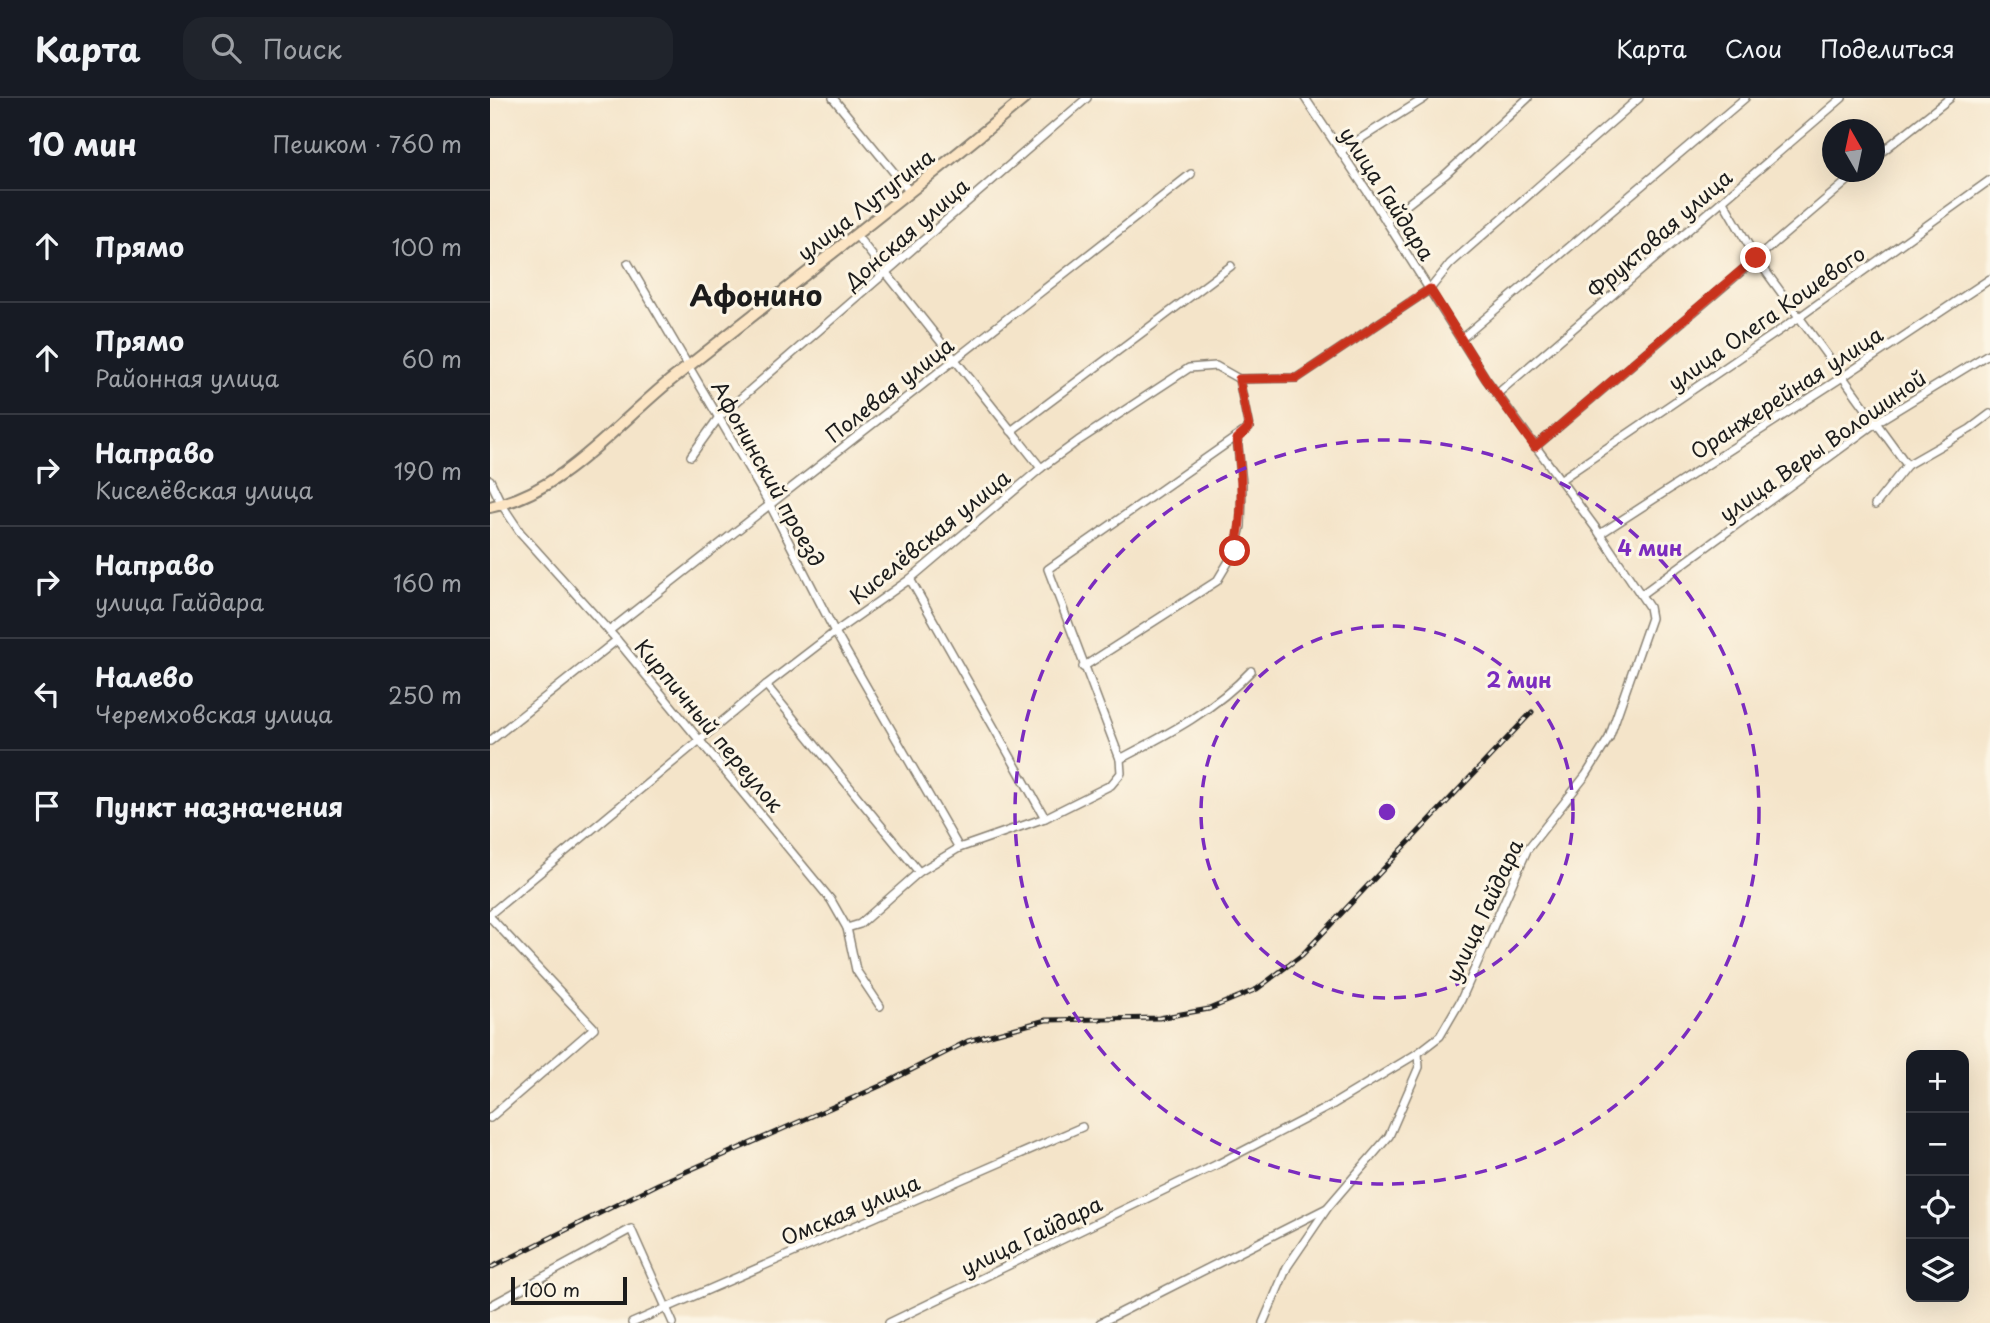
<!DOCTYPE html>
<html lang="ru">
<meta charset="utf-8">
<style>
:root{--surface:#171b24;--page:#20242c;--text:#f1f3f6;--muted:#9ea1a6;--line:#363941}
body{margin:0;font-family:"Playpen Sans",sans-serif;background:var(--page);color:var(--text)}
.controls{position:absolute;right:21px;bottom:21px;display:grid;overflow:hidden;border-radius:14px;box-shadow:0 7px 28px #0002}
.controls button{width:63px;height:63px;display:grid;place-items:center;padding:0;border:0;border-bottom:2px solid var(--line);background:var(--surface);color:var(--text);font:35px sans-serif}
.compass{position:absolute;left:1332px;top:21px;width:63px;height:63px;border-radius:50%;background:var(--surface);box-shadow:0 7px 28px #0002;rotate:351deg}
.scale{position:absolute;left:21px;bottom:18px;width:116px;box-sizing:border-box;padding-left:7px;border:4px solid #1c1c1c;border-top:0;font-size:19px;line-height:24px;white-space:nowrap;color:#1c1c1c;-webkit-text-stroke:5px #fcf5e5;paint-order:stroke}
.stop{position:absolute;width:21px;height:21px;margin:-16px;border:5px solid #c8321e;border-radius:50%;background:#fff}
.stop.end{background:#c8321e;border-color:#fff;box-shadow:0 2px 7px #0008}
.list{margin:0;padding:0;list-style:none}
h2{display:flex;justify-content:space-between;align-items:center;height:91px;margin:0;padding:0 28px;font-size:30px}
h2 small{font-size:23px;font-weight:400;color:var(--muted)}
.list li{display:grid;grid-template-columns:46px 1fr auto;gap:21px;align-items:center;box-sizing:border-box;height:112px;padding:0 28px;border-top:2px solid var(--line)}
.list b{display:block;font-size:26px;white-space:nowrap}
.list p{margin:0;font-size:23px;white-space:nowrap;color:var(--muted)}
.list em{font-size:23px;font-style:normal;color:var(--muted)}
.icon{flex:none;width:38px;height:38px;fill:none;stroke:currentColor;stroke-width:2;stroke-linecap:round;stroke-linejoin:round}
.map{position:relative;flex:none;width:1500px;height:1225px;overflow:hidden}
header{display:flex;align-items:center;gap:42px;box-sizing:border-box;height:98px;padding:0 35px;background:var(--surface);border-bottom:2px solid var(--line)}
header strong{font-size:33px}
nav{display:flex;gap:38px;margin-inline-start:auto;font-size:24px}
.search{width:490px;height:63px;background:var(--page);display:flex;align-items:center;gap:18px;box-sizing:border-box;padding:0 24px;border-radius:21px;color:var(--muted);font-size:26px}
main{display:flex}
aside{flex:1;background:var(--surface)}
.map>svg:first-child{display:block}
</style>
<header>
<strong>Карта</strong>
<div class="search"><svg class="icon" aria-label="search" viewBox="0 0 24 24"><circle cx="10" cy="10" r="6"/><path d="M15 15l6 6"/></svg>Поиск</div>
<nav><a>Карта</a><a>Слои</a><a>Поделиться</a></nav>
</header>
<main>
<aside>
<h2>10 мин<small>Пешком · 760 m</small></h2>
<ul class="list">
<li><svg class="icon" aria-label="ahead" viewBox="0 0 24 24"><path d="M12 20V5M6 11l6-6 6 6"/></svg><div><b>Прямо</b></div><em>100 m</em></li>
<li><svg class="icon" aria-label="ahead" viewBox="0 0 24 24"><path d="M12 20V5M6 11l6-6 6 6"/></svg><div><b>Прямо</b><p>Районная улица</p></div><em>60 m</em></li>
<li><svg class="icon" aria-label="right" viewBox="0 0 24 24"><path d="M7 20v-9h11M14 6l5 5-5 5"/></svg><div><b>Направо</b><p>Киселёвская улица</p></div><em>190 m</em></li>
<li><svg class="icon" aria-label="right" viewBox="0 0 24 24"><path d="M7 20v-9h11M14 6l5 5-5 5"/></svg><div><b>Направо</b><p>улица Гайдара</p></div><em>160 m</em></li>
<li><svg class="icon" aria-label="left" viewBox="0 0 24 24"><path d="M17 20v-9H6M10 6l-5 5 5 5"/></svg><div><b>Налево</b><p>Черемховская улица</p></div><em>250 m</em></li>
<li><svg class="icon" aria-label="arrive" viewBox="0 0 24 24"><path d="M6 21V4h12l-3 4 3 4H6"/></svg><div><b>Пункт назначения</b></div></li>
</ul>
</aside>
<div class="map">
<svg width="1500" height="1225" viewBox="0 0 1500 1225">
<rect width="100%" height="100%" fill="#fcf5e5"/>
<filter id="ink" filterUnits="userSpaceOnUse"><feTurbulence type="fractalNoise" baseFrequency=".0143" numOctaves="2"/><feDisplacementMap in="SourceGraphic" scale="14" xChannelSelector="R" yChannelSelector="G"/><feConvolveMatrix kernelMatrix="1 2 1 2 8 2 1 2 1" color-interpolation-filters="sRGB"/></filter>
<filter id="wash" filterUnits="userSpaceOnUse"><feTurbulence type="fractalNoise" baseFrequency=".00686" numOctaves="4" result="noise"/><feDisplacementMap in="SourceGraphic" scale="28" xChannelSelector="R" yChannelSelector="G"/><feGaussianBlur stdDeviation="1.57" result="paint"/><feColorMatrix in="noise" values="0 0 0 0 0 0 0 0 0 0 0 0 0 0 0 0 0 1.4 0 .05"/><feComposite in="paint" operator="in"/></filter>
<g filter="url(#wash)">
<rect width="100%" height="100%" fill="#f4e4c9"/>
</g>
<g filter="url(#ink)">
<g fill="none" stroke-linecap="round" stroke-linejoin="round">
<!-- street casing -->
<g stroke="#888072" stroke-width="10">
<g id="street">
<polyline points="343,0 420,94"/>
<polyline points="851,53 935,0"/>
<polyline points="1384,60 1460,0"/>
<polyline points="1233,103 1266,160 1417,367 1385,407"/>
<polyline points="896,123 956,76 1038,0"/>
<polyline points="366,137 551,370"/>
<polyline points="138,165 280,407 345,534 469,750"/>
<polyline points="971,241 1255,0"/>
<polyline points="1007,296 1352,0"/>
<polyline points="521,333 741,168"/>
<polyline points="1045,349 1368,74"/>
<polyline points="201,358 229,319 597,0"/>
<polyline points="1417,367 1480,331 1500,316"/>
<polyline points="0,382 12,407 30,434 127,542 341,802 357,830 366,872 390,908"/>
<polyline points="1070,382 1308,220 1500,82"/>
<polyline points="1110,436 1354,278 1500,181"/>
<polyline points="420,481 555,720"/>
<polyline points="1152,496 1387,324 1500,255"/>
<polyline points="119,533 701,76"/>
<polyline points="593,569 727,483 745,453 751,428 752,385 747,340"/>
<polyline points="276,587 429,774"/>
<polyline points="0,643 127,542"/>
<path d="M 630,661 C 676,637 725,612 761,573"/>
<polyline points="0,816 276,587 345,534 420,481 551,370 588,343 699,270 726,268 749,281 807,280 940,191 960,166 1149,0"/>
<polyline points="0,819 104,930 0,1020"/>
<polyline points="357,830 370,826 429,774 469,750 555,720 621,687 631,675 630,661 558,471 759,330 749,281"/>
<polyline points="0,1208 141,1131 183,1225"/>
<polyline points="142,1225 592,1029"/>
<polyline points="399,1225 728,1066 840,1008 928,955 950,938 971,902 1037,752 1096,677 1119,640 1161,520 1159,509 1110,436 996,281 879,96 815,0"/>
<polyline points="610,1225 837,1110"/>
<polyline points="773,1225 797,1169 838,1109 899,1038 929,969 928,955"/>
</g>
</g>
<!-- secondary casing -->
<g stroke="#888072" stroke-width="14">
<path id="secondary" d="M 0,409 C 73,394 124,328 181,282 C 299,188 419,97 535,0"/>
</g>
<!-- street -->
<use href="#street" stroke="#fff" stroke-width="7"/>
<!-- secondary -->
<use href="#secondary" stroke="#fce5c4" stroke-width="10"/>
<!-- rail casing -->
<g stroke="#1c1c1c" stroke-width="5">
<polyline id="rail" points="0,1170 168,1086 390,988 478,943 556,922 669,920 719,911 767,891 812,857 1042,614"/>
</g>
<!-- rail -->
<use href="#rail" stroke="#fcf5e5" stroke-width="2.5" stroke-dasharray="8" stroke-linecap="butt"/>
</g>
</g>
<g fill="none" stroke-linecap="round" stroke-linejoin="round" filter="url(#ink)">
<!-- route -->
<path stroke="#c8321e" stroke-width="9" d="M 745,453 C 754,415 752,379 747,341 L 759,330 L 749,281 L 807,280 L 940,191 L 996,281 L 1045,349 L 1266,160"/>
</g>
<!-- distance rings -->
<g fill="none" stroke="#7b2cbf" stroke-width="3.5" stroke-dasharray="12 9">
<circle cx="897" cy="714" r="186"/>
<circle cx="897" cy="714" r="372"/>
</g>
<g text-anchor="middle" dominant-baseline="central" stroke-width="6" stroke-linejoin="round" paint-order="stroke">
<!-- street labels -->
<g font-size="21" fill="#1c1c1c" stroke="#fcf5e5">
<text transform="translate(898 95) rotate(57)">улица Гайдара</text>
<text transform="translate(375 106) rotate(-38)">улица Лутугина</text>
<text transform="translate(416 135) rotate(-41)">Донская улица</text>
<text transform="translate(1169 135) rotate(-41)">Фруктовая улица</text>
<text transform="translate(1276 219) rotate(-35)">улица Олега Кошевого</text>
<text transform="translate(399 291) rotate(-38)">Полевая улица</text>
<text transform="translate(1296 294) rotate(-33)">Оранжерейная улица</text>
<text transform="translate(1332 347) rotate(-35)">улица Веры Волошиной</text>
<text transform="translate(279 375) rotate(61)">Афонинский проезд</text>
<text transform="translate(439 438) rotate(-39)">Киселёвская улица</text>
<text transform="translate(220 627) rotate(50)">Кирпичный переулок</text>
<text transform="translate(993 812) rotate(-65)">улица Гайдара</text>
<text transform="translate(360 1111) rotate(-23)">Омская улица</text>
<text transform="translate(541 1137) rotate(-26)">улица Гайдара</text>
</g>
<!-- district labels -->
<g font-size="28" font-weight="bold" fill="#1c1c1c" stroke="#fcf5e5">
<text x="266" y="196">Афонино</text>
</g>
</g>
<circle cx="897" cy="714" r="10" fill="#7b2cbf" stroke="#fcf5e5" stroke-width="3.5"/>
<g font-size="21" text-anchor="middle" font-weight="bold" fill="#7b2cbf" stroke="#fcf5e5" stroke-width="6" stroke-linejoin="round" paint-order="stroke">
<text x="1160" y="458">4 мин</text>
<text x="1029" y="590">2 мин</text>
</g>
</svg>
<div class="controls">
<button>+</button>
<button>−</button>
<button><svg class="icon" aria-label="locate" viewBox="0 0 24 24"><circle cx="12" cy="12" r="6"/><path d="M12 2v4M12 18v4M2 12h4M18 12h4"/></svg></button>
<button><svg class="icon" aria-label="layers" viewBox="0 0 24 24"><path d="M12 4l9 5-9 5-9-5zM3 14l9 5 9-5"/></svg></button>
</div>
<svg class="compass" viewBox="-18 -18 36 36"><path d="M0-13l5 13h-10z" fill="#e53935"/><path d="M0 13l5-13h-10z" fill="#9ea1a6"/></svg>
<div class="scale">100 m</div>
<div class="stop" style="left:745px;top:453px"></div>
<div class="stop end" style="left:1266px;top:160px"></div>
</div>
</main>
